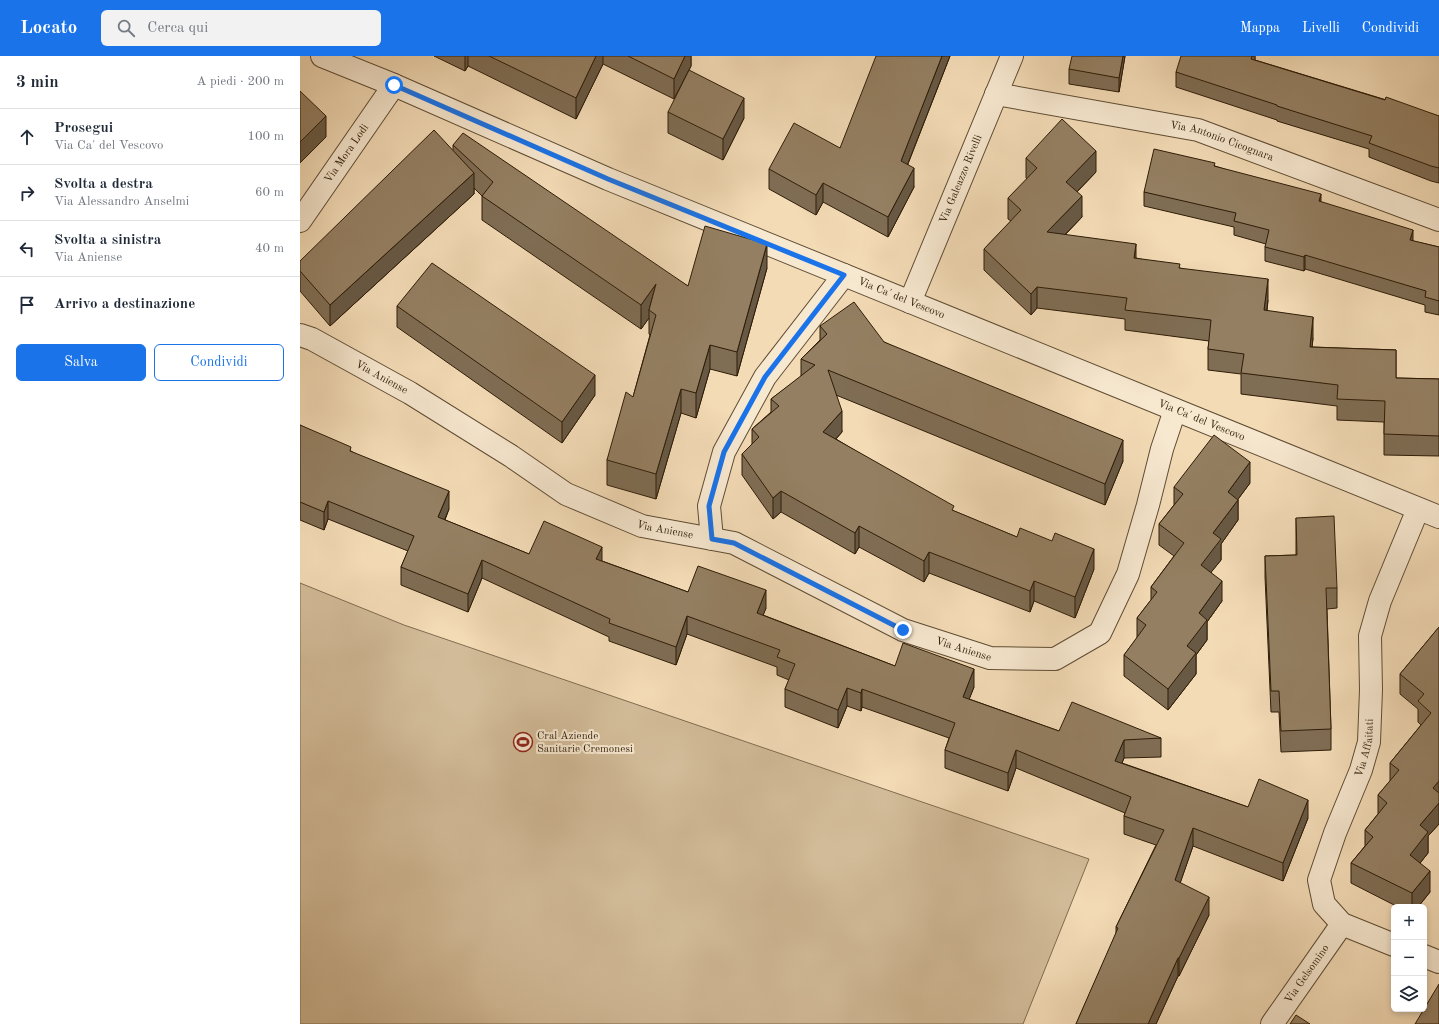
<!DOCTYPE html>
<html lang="it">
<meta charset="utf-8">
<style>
:root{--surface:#fff;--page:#f2f2f3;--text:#1f2937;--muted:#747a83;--line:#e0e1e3;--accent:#1a73e8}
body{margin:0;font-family:"Old Standard TT",serif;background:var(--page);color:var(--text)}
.controls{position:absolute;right:12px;bottom:12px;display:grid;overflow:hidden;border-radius:6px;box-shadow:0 2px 6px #0003}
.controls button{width:36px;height:36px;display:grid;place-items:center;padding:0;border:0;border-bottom:1px solid var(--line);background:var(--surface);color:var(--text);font:20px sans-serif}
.stop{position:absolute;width:12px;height:12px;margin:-9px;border:3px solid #1a73e8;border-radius:50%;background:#fff}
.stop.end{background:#1a73e8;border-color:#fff;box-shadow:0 1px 4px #0008}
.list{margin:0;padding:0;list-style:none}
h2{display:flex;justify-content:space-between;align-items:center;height:52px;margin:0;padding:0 16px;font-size:17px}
h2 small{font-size:13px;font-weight:400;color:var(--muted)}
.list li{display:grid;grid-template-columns:26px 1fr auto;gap:12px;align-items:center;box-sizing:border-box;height:56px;padding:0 16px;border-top:1px solid var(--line)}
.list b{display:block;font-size:15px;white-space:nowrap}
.list p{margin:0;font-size:13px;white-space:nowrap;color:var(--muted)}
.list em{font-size:13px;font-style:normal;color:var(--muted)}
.actions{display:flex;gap:8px;padding:12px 16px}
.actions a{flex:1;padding:9px 0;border:1px solid var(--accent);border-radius:6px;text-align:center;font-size:14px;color:var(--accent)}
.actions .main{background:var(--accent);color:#fff}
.icon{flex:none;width:22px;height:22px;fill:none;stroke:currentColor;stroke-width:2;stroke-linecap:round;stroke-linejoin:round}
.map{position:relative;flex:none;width:1139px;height:968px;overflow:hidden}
header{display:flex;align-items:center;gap:24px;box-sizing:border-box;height:56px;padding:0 20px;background:var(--accent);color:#fff}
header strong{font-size:19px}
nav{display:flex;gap:22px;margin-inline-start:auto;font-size:14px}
.search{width:280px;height:36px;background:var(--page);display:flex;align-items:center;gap:10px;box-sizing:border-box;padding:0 14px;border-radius:6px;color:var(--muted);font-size:15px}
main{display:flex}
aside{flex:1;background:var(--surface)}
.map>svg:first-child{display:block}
</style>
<header>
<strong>Locato</strong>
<div class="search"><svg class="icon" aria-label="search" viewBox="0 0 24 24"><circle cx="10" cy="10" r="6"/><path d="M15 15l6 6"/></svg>Cerca qui</div>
<nav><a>Mappa</a><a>Livelli</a><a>Condividi</a></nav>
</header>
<main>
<aside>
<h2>3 min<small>A piedi · 200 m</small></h2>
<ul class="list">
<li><svg class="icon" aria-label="ahead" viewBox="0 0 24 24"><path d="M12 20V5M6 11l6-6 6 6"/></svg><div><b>Prosegui</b><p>Via Ca' del Vescovo</p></div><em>100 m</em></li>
<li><svg class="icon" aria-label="right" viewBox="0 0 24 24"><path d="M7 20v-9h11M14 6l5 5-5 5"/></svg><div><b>Svolta a destra</b><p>Via Alessandro Anselmi</p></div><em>60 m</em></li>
<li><svg class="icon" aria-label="left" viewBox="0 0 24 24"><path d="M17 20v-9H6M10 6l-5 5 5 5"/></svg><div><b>Svolta a sinistra</b><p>Via Aniense</p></div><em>40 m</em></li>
<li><svg class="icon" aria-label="arrive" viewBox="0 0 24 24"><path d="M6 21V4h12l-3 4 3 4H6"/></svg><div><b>Arrivo a destinazione</b></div></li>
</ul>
<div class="actions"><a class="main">Salva</a><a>Condividi</a></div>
</aside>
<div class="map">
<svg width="1139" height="968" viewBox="0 0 1139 968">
<rect width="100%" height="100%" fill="#f3dbb6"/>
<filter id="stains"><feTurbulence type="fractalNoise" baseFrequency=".005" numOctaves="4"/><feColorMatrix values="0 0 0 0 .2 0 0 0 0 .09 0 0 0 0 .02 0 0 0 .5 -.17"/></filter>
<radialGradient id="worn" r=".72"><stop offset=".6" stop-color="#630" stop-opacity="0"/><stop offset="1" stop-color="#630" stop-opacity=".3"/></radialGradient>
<!-- green -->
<polygon fill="#d2bb98" stroke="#806c50" points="0,527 104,569 789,803 723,968 0,968"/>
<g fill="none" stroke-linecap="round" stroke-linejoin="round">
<!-- minor casing -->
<g stroke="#5f4c33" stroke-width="24">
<g id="minor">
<path id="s1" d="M 22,0 L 94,29 L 308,123 L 1139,461"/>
<path id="s2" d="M 696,38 L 898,74 L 1139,164"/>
<path id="s3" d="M 0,165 L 94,29"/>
<path id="s4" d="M 610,246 L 712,0"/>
<path id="s5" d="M 0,279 L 12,283 L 110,337 L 211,400 L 266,438 L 342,470 L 434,487 L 603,574 L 690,602 L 755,603 L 800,577 L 828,518 L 848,449 L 862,393 L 875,354"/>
<polyline points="412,483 409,450 424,396 465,321 544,219"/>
<path id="s6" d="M 1094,889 L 1042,868 L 1024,848 L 1019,824 L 1035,777 L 1061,714 L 1069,686 L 1071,634 L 1070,580 L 1080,545 L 1118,453"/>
<polyline points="1124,900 1139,906"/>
<path id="s7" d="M 972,968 L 1042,868"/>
</g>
</g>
<!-- minor -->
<use href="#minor" stroke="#f7e8d0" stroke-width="22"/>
</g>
<!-- wall -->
<g fill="#7f6d54" stroke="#2e1c07">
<polygon points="134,0 391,0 391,10 374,43 303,8 276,63 168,10 165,15"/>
<polygon points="650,0 608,108 614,131 588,181 523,146 516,159 469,133 469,113 540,92"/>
<polygon points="825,0 819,36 769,28 769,13"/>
<polygon points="955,0 955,4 1139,60 1139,127 1131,125 1069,101 1069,93 977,65 977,64 876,31 876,16"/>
<polygon points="368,56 444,62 423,104 368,77"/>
<polygon points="153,89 388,230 467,212 437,320 410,313 396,362 381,357 356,443 307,429 307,404 333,341 350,279 349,278 349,262 341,273 182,164 182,140 174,132 174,138 30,270 0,235 0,205 153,94"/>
<polygon points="726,102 796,116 777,136 782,161 765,179 836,202 880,212 968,244 967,255 1013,282 1012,291 1096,294 1096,322 1139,323 1139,400 1084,399 1084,366 1037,364 1037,350 941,338 941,318 908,314 908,293 909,285 825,274 825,263 737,252 731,259 684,214 684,193 711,165 708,163 708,142 727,123 726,122"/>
<polygon points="915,110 1021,146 1113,185 1139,191 1139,259 1125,256 1125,249 1005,213 1004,215 965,205 965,191 966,188 934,179 934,171 844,150 844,136"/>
<polygon points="97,250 295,339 262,387 97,271"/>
<polygon points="520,270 584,286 823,405 805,449 536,339 542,376 536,383 654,455 794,513 775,562 734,545 730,556 629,517 624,526 559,491 555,498 481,456 473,463 442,419 442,398 452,388 452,373 471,356 471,343 501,321 501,303 520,284"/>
<polygon points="0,369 51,395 149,453 145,464 229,498 302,505 388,536 466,552 463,559 595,610 674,631 669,643 759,675 861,682 861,701 824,702 822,707 948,751 1008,762 983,825 893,790 880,827 909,859 879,920 878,920 856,968 776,968 816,878 816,871 856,789 824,778 824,760 825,757 716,712 708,735 645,712 645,694 649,682 562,651 561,655 547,650 538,672 485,651 485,633 489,624 477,619 477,611 387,578 376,609 309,585 309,581 182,522 168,556 101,529 101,511 108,495 28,463 24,474 0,464"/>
<polygon points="950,427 938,443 938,464 921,488 921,504 911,516 922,545 907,566 907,584 896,599 896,618 868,654 824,620 824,599 837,582 837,562 851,544 851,531 874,500 859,489 859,468 874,449 874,431"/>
<polygon points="996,462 1037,532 1037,552 1027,553 1031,673 1031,694 981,696 979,656 971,656 965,521 965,500 996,499"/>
<polygon points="1139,571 1139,768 1128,780 1128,797 1120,807 1130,836 1118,851 1098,851 1051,827 1051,807 1065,790 1065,774 1078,758 1078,739 1090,725 1090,707 1121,669 1118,666 1118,653 1100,638 1100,618"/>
</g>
<!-- shaded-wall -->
<g fill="#685945" stroke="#2e1c07">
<polygon points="165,0 168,0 168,10 165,15"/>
<polygon points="296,0 303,0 303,8 276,63 276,42"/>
<polygon points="385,0 391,0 391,10 374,43 374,23"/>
<polygon points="642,0 650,0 601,125 601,105"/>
<polygon points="823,0 825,0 819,36 819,22"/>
<polygon points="952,0 955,0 955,5 951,3"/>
<polygon points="444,42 444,62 423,104 423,83"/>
<polygon points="26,60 26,81 0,107 0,86"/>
<polygon points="796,95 796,116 766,147 766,126"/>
<polygon points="614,112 614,131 588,181 588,161"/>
<polygon points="174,117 174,138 30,270 30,249"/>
<polygon points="523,127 523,146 516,159 516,139"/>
<polygon points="1021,138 1021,152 1019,145"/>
<polygon points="782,140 782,161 747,197 747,176"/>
<polygon points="1113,174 1113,188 1110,184"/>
<polygon points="467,188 467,212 437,320 437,296"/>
<polygon points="836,188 836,209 834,202"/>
<polygon points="1005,199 1005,213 1004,215 1004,201"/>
<polygon points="968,223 968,244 964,275 964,254"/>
<polygon points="356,228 349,254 349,262 341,273 341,249"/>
<polygon points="737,231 737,252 731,259 731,238"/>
<polygon points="1013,261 1013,282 1010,311 1010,291"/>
<polygon points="410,289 410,313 396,362 396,337"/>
<polygon points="295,319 295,339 262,387 262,366"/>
<polygon points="381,333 381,357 356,443 356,418"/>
<polygon points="542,355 542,376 523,397 523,376"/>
<polygon points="823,384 823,405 805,449 805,428"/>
<polygon points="950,406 950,427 928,457 928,436"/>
<polygon points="149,435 149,453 138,479 138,461"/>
<polygon points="481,435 481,456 473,463 473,442"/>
<polygon points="938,444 938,464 921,488 921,504 901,529 901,509 913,477"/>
<polygon points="28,445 28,463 24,474 24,456"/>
<polygon points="559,470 559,491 555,498 555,477"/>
<polygon points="302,491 302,509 296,503"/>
<polygon points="794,493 794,513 775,562 775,541"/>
<polygon points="629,496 629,517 624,526 624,505"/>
<polygon points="182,504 182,522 168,556 168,538"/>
<polygon points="734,525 734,545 730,556 730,535"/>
<polygon points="922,525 922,545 907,566 907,584 896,599 896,618 868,654 868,633 887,590 899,557"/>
<polygon points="466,534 466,552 457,575 457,557"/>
<polygon points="387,560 387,578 376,609 376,591"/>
<polygon points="674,613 674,631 663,659 663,641"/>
<polygon points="547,632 547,650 538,672 538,654"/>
<polygon points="562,633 562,651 561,655 561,637"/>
<polygon points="824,684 824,702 815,723 815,705"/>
<polygon points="716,694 716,712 708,735 708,717"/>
<polygon points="1139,725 1139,746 1133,732"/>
<polygon points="1008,744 1008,762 983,825 983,807"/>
<polygon points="1139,747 1139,768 1128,780 1128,797 1110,820 1110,799 1120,769"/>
<polygon points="893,772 893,790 875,842 875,824"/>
<polygon points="1130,815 1130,836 1118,851 1112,851 1112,837"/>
<polygon points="909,841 909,859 879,920 879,902"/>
<polygon points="878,902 878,920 856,968 848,968"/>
</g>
<!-- building -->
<g fill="#947f62" stroke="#2e1c07">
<polygon points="189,0 296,0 276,42"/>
<polygon points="328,0 385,0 374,23"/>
<polygon points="576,0 642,0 601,105 614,112 588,161 523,127 516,139 469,113 494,67 540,92"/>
<polygon points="772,0 823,0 819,22 769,13"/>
<polygon points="881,0 952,0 951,3 1085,44 1086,41 1139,60 1139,112 1131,110 1069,87 1072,80 977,50 977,49 876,16"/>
<polygon points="389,14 444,42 423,83 368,56"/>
<polygon points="0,35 26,60 0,86"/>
<polygon points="762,63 796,95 766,126 782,140 747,176 836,188 834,202 880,208 879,212 968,223 964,254 1013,261 1010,291 1096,294 1096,322 1139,323 1139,380 1084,378 1085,345 1037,343 1038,329 941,317 944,298 908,293 911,264 825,254 827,242 737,231 731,238 684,193 721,154 708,142 737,112 726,102"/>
<polygon points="134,74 174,117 30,249 0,215 0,205"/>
<polygon points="163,77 388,230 405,170 467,188 437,296 410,289 396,337 381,333 356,418 307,404 326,336 333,341 356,259 349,254 356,228 341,249 182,140 193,126 153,89"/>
<polygon points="854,93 915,107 914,110 1021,138 1019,145 1113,174 1110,184 1139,191 1139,245 1125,241 1126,235 1005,199 1004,201 965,191 969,174 934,165 936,157 844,136"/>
<polygon points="132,207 295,319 262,366 97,250"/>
<polygon points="554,246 584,286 823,384 805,428 528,314 542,355 523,376 654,450 652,454 717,481 720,472 752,485 755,477 794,493 775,541 734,525 730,535 629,496 624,505 559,470 555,477 481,435 473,442 442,398 459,381 452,373 479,350 471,343 515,309 501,303 527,278 520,270"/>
<polygon points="0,369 51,391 50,395 149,435 138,461 229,498 244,465 302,491 296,503 388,536 398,510 466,534 457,557 595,610 603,587 674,613 663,641 759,675 772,646 861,682 824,684 815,705 948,751 959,723 1008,744 983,807 893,772 875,824 909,841 879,902 878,902 848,968 776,968 818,872 816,871 864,774 824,760 831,741 716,694 708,717 645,694 655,667 562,633 561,637 547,632 538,654 485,633 495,608 477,601 480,594 387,560 376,591 309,567 310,563 182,504 168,538 101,511 114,480 28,445 24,456 0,446"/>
<polygon points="914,379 950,406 928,436 938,444 913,477 921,483 901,509 922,525 899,557 907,564 887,590 896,597 868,633 824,599 846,569 837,562 857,536 851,531 884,487 859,468 883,438 874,431"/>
<polygon points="1034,460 1037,532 1026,532 1031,673 981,675 979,635 971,635 965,500 997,499 996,462"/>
<polygon points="1139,571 1139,725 1133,732 1139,737 1139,747 1120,769 1128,776 1110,799 1130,815 1112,837 1051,807 1073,781 1065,774 1087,747 1078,739 1099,714 1090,707 1131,657 1118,645 1124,638 1100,618"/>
<polygon points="1139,928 1139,968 1115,968"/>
<polygon points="996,959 1010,968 990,968"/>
</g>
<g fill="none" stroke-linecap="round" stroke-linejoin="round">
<!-- route -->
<polyline stroke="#1a73e8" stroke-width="5" points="94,29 308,123 544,219 465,321 424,396 409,450 412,483 434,487 603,574"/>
</g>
<!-- icons -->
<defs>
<g id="stadium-ring" transform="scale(1)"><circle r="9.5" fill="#f7e8d0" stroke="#8f2418" stroke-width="1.5"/><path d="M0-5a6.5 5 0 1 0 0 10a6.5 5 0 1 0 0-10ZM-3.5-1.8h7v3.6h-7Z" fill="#8f2418"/></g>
</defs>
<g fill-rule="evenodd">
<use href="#stadium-ring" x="223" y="686"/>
</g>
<g text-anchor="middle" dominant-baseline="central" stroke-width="4" stroke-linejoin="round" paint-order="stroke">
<!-- street labels -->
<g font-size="11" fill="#2e1c07" stroke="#f7e8d0">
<text stroke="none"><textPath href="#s2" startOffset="231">Via Antonio Cicognara</textPath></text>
<text stroke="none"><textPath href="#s3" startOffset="82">Via Mora Lodi</textPath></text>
<text stroke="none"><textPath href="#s4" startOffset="133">Via Galeazzo Rivelli</textPath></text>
<text stroke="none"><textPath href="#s1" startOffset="628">Via Ca' del Vescovo</textPath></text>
<text stroke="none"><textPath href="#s5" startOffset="92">Via Aniense</textPath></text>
<text stroke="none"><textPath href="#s1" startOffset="952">Via Ca' del Vescovo</textPath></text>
<text stroke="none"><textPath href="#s5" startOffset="416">Via Aniense</textPath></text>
<text stroke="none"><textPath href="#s5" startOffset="740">Via Aniense</textPath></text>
<text stroke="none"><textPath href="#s6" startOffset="248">Via Affaitati</textPath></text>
<text stroke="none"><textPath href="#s7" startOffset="61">Via Gelsomino</textPath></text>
</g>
<!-- poi labels -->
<g font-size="11" fill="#2e1c07" stroke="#f7e8d0" text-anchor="start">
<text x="237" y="680">Cral Aziende<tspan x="237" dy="13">Sanitarie Cremonesi</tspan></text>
</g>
</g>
<rect width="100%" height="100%" filter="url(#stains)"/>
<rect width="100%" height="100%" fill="url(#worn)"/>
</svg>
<div class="controls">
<button>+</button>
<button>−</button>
<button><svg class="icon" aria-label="layers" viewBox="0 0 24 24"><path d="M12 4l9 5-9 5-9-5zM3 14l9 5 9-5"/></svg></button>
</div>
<div class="stop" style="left:94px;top:29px"></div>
<div class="stop end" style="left:603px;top:574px"></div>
</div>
</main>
